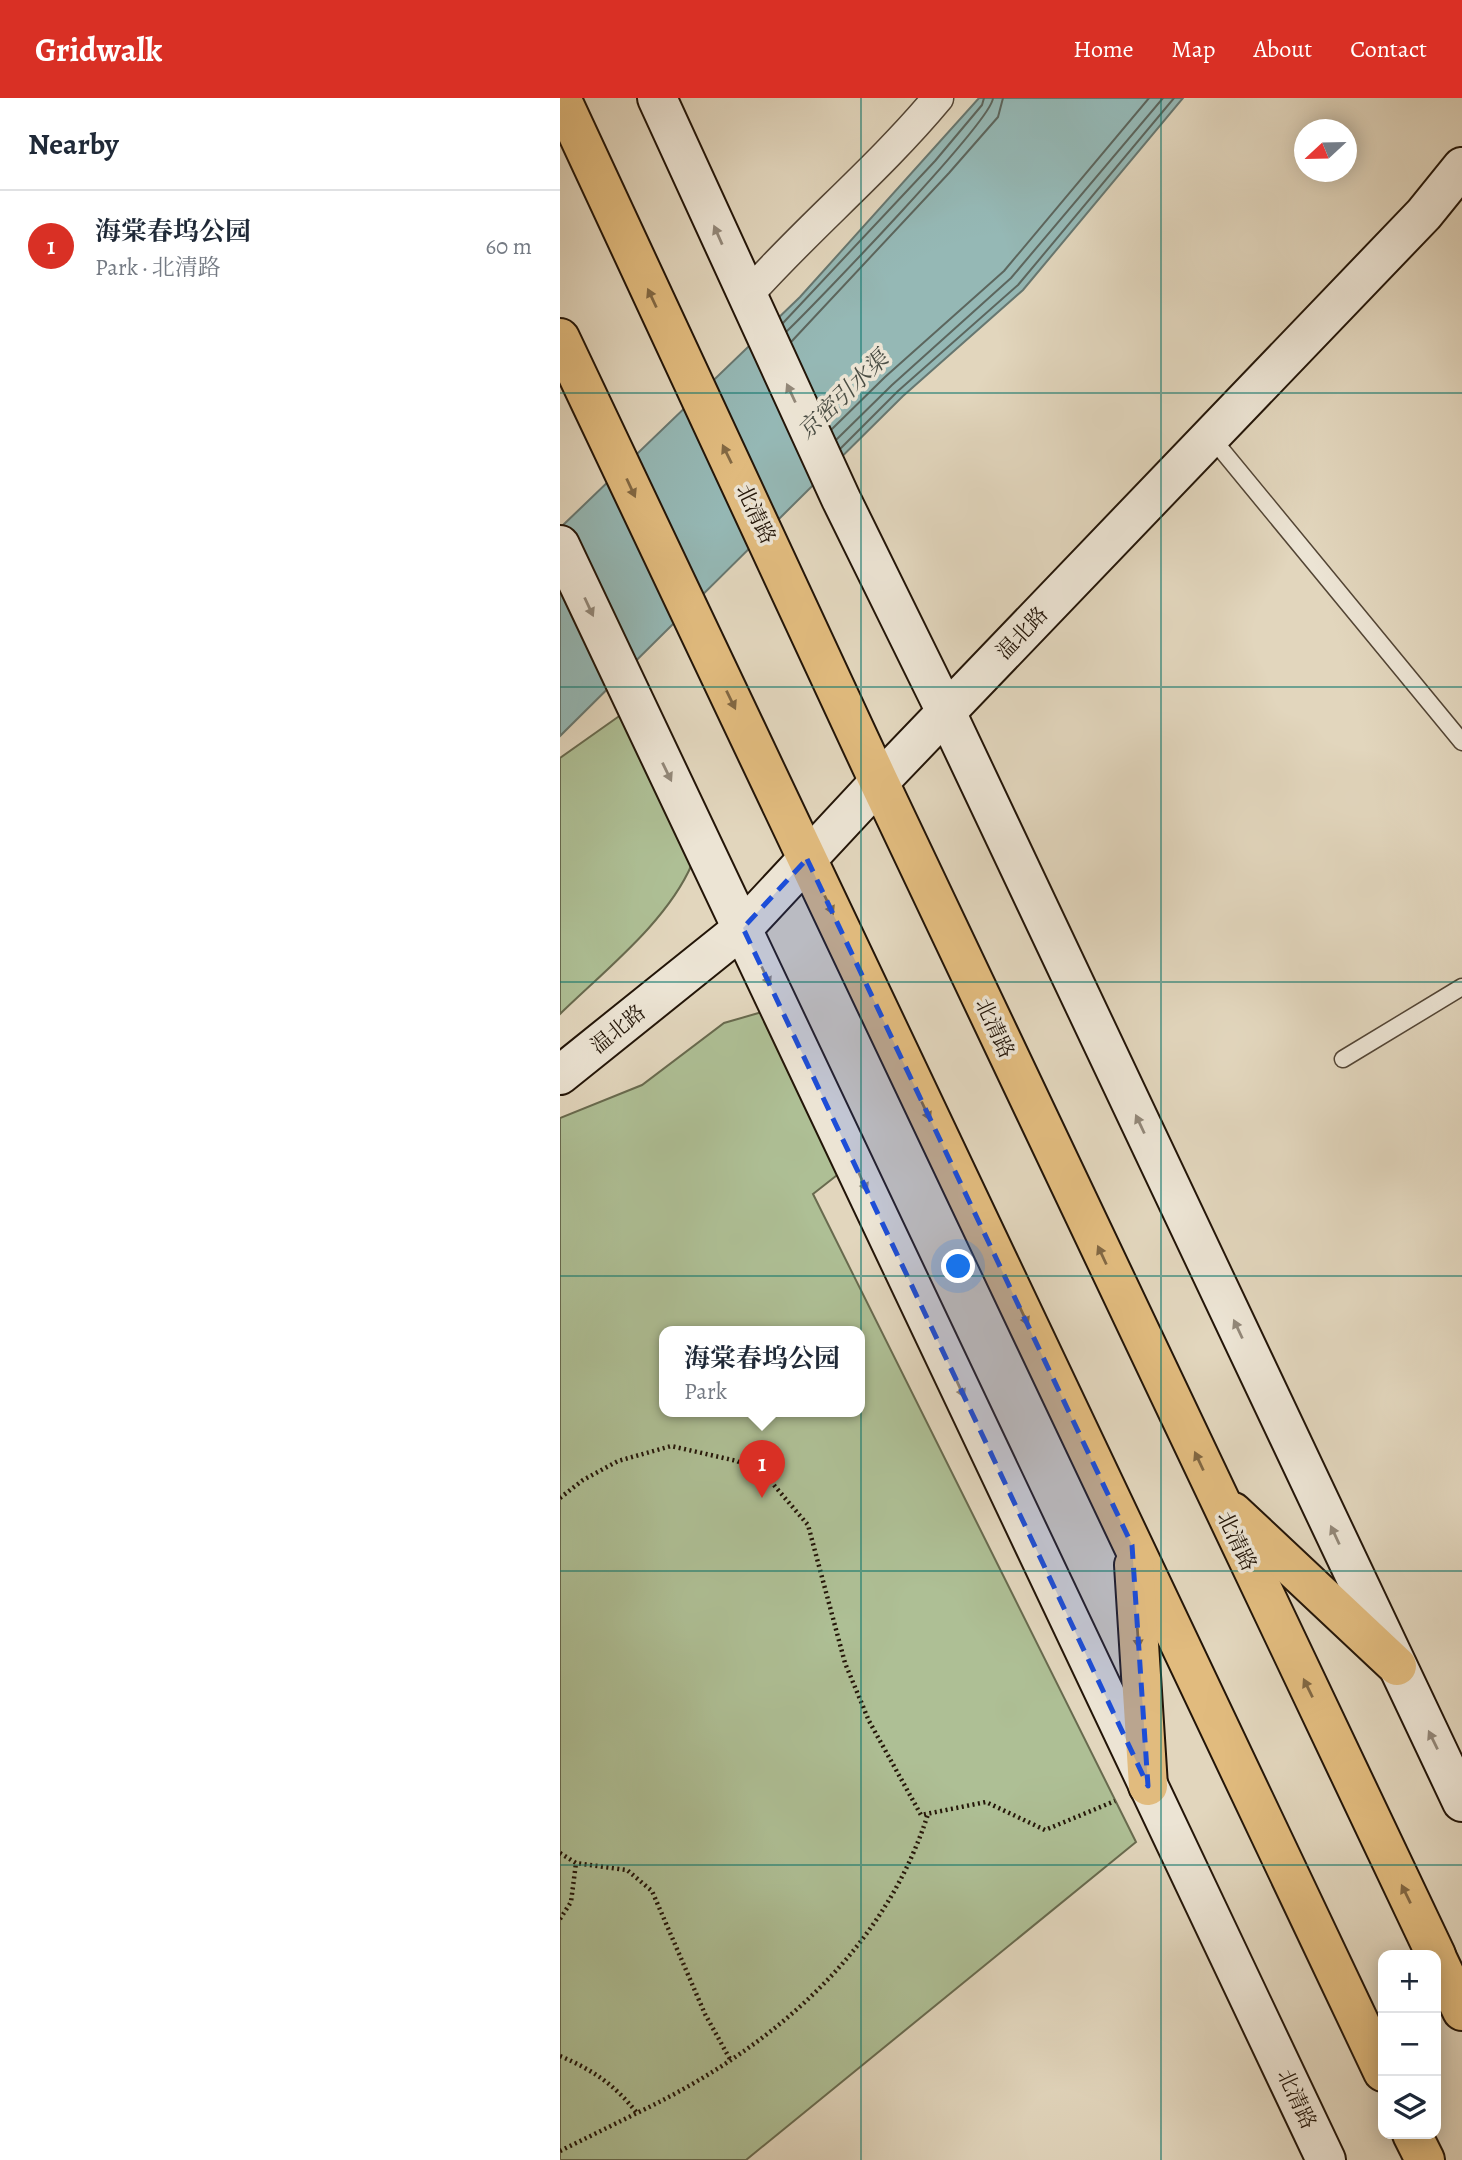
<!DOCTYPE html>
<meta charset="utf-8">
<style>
:root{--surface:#fff;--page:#f6f6f7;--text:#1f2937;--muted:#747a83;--line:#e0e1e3;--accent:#d93025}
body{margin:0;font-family:Alegreya,"Noto Serif SC",serif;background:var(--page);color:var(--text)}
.controls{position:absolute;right:21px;bottom:21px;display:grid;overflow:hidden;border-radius:14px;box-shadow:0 4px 18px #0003}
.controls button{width:63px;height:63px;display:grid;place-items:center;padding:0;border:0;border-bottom:2px solid var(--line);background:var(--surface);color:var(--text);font:35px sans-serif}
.compass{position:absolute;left:734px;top:21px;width:63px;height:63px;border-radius:50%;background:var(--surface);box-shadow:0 4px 18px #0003;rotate:248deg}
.you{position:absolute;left:399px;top:1169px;width:24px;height:24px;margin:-18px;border:5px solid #fff;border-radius:50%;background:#1a73e8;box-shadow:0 0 0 10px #1a73e833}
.badge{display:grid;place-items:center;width:46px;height:46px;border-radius:50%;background:var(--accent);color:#fff;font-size:23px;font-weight:700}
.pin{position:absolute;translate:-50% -58px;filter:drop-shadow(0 2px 4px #0008)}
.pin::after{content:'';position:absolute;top:37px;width:24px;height:21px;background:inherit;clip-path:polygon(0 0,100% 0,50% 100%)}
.popup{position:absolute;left:99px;top:1228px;width:206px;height:91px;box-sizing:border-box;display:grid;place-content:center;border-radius:14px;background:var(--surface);filter:drop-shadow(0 2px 5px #0005);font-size:23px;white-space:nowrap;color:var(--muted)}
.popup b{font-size:26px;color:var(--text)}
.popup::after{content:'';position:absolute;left:50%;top:100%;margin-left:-14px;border:14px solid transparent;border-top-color:var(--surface)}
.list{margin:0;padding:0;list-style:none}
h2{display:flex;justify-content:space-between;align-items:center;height:91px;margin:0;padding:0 28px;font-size:30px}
h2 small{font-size:23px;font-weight:400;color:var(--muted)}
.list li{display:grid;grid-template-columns:46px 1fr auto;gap:21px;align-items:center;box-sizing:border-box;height:112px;padding:0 28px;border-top:2px solid var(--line)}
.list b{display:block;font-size:26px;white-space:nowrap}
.list p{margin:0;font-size:23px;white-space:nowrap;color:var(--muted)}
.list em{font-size:23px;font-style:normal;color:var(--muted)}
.icon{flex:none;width:38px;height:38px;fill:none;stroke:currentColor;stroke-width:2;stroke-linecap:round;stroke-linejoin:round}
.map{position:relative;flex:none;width:902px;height:2062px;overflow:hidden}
header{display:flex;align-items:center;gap:42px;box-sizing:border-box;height:98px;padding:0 35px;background:var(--accent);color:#fff}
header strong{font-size:33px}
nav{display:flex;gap:38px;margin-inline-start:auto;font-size:24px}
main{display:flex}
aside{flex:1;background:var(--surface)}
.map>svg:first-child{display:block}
</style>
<header>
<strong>Gridwalk</strong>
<nav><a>Home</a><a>Map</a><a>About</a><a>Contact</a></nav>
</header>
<main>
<aside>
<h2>Nearby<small></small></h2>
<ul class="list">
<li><span class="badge">1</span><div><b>海棠春坞公园</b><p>Park · 北清路</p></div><em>60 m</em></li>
</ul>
</aside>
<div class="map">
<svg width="902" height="2062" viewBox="0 0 902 2062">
<rect width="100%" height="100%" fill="#e2d6bd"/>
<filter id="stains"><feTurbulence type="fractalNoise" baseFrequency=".00286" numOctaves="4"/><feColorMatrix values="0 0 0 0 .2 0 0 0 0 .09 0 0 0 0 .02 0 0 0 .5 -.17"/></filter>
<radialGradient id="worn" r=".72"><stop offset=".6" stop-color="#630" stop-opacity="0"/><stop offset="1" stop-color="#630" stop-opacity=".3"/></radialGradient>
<!-- green -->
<g fill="#aebf95" stroke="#686a4e" stroke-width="2" fill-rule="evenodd">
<path d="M 65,614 L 132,766 C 107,824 45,872 0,916 L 0,660 Z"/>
<path d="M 202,914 L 281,1074 L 253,1096 L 576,1744 L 186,2062 L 0,2062 L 0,1020 L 82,987 L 164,925 ZM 104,1234 L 300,1234 L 300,1314 L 104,1314 Z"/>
</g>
<!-- water -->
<polygon fill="#95b8b5" stroke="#677770" stroke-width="2" points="419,0 623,0 463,192 343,298 0,638 0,430 240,199"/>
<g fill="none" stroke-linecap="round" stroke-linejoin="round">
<!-- shore -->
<g stroke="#5c665e" stroke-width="2">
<polyline points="223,225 375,63 422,7 424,0"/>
<path d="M 227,233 C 255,206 432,23 433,0"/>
<polyline points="232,243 389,75 438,19 443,0"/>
<polyline points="272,331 325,279 444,173 589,0"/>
<polyline points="277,341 332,287 451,180 603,0"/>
<polyline points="281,350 338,293 458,187 614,0"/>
</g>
<!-- lane casing -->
<g stroke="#534535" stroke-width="19">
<g id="lane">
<polyline points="651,339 902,644"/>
<polyline points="783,961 902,889"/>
</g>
</g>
<!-- street casing -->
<g stroke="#534535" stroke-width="33">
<path id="street" d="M 186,199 C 247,130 319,71 378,0"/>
</g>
<!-- secondary casing -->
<g stroke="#231508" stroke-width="42">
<g id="secondary">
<polyline points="97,0 281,401 386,614 902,1704"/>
<polyline points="0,447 766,2062"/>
<polyline points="0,977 183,830 319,684 864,116 902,69"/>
</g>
</g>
<!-- primary casing -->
<g stroke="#231508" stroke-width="42">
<g id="primary">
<polyline points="1,0 319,684 876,1857"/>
<polyline points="0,240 823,1974"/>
<polyline points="673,1414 837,1568"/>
<polyline points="574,1467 588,1688"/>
<polyline points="876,1858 902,1913"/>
<polyline points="852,2036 865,2062"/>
</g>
</g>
<!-- path -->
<g stroke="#231508" stroke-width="4.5" stroke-dasharray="2 3.5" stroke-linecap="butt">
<polyline points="0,1400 23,1382 58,1363 111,1348 177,1363 207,1379 248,1427 285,1565 309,1623 361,1717 426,1704 485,1732 555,1703"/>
<polyline points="0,1755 16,1765 67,1772 92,1793 145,1916 171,1963"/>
<polyline points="0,1821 11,1804 16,1765"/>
<path d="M 0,1958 C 33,1972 55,1987 77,2015 C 207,1953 323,1857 368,1716"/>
<polyline points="0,2053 77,2015"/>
</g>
<!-- lane -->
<use href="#lane" stroke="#ece4d4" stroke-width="16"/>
<!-- street -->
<use href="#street" stroke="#ece4d4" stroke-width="30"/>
<!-- secondary -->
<use href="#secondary" stroke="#ece4d4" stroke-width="38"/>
<!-- primary -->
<use href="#primary" stroke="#e1bb7e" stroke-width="38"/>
</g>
<!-- one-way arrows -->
<defs><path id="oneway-solid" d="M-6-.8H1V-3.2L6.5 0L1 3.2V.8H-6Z" transform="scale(1.75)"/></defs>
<g fill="#928778">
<use href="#oneway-solid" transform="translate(158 137) rotate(-114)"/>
<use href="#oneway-solid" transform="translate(231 295) rotate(-115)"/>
<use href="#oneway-solid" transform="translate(29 509) rotate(65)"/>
<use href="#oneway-solid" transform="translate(107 674) rotate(64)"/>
<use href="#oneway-solid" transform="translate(206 878) rotate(65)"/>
<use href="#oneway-solid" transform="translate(580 1026) rotate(-115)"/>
<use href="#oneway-solid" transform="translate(303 1084) rotate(65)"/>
<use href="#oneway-solid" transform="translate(678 1231) rotate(-115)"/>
<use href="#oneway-solid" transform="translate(400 1290) rotate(65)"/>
<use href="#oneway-solid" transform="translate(775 1437) rotate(-115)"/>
<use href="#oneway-solid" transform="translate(873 1642) rotate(-116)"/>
</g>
<g fill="#826843">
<use href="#oneway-solid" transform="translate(92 200) rotate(-115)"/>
<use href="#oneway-solid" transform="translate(167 356) rotate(-116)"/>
<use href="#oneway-solid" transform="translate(71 390) rotate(65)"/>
<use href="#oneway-solid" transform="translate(171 602) rotate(64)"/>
<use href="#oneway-solid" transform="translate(269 807) rotate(65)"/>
<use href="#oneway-solid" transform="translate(366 1013) rotate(65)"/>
<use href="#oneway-solid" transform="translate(542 1157) rotate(-115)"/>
<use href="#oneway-solid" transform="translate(464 1218) rotate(65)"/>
<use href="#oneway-solid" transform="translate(639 1363) rotate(-115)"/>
<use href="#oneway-solid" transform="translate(578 1540) rotate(86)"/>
<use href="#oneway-solid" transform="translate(748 1590) rotate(-116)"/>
<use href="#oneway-solid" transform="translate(846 1796) rotate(-116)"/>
</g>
<!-- marked area -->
<path fill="#1d4ed8" fill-opacity="0.2" stroke="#1d4ed8" stroke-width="5" stroke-dasharray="14 9" stroke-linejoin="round" d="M 247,761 L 572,1447 L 588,1688 L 183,830 Z"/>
<!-- grid -->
<path fill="none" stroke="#0f766e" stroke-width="2" stroke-opacity="0.55" d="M 301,0 L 301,2062M 601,0 L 601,2062M 0,295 L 902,295M 0,589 L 902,589M 0,884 L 902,884M 0,1178 L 902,1178M 0,1473 L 902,1473M 0,1767 L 902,1767"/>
<g text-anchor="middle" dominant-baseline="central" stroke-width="7" stroke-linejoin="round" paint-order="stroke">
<!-- street labels -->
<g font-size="21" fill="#231508" stroke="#ece4d4">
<text transform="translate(196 416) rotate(64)">北清路</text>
<text transform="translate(462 535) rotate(-46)">温北路</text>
<text transform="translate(435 930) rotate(65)">北清路</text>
<text transform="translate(58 931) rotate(-39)">温北路</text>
<text transform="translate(677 1443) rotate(64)">北清路</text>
<text transform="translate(737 2001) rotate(65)">北清路</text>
</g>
<!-- water labels -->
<g font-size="23" font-style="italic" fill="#4b4e45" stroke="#ece4d4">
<text transform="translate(283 297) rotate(-44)">京密引水渠</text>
</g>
</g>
<rect width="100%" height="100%" filter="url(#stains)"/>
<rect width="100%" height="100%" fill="url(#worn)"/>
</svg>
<div class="controls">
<button>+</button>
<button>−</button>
<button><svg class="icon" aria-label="layers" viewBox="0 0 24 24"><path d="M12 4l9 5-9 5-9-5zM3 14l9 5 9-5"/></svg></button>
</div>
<svg class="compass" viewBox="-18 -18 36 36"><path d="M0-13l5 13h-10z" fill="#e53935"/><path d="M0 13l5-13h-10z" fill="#747a83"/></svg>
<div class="you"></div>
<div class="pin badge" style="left:202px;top:1400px">1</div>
<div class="popup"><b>海棠春坞公园</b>Park</div>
</div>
</main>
